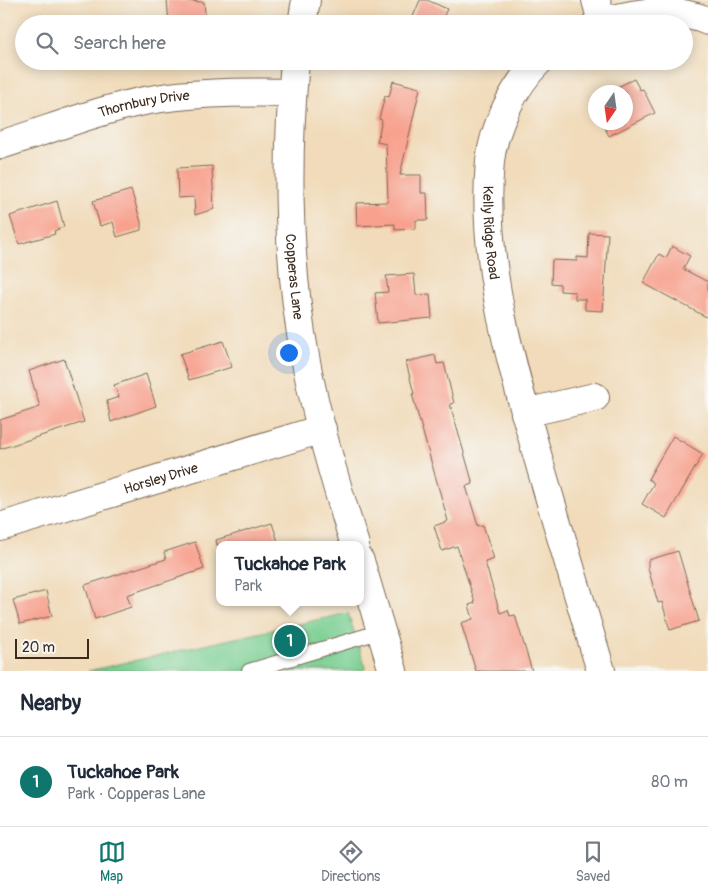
<!DOCTYPE html>
<meta charset="utf-8">
<style>
:root{--surface:#fff;--page:#f6f6f7;--text:#1f2937;--muted:#747a83;--line:#e0e1e3;--accent:#0f766e}
body{margin:0;font-family:Pangolin,sans-serif;background:var(--page);color:var(--text)}
.compass{position:absolute;left:588px;top:85px;width:45px;height:45px;border-radius:50%;background:var(--surface);box-shadow:0 2px 12px #0003;rotate:193deg}
.scale{position:absolute;left:15px;bottom:12px;width:74px;box-sizing:border-box;padding-left:5px;border:2px solid #3b2a1e;border-top:0;font-size:14px;line-height:18px;white-space:nowrap;color:#3b2a1e;-webkit-text-stroke:4px #f6f6f2;paint-order:stroke}
.you{position:absolute;left:288px;top:352px;width:18px;height:18px;margin:-12px;border:4px solid #fff;border-radius:50%;background:#1a73e8;box-shadow:0 0 0 8px #1a73e833}
.badge{display:grid;place-items:center;width:32px;height:32px;border-radius:50%;background:var(--accent);color:#fff;font-size:16px;font-weight:700}
.pin{position:absolute;translate:-50% -50%;border:2px solid #fff;box-shadow:0 1px 5px #0006}
.popup{position:absolute;left:216px;top:541px;width:148px;height:65px;box-sizing:border-box;display:grid;place-content:center;border-radius:10px;background:var(--surface);filter:drop-shadow(0 1px 4px #0005);font-size:16px;white-space:nowrap;color:var(--muted)}
.popup b{font-size:19px;color:var(--text)}
.popup::after{content:'';position:absolute;left:50%;top:100%;margin-left:-10px;border:10px solid transparent;border-top-color:var(--surface)}
.list{margin:0;padding:0;list-style:none}
h2{display:flex;justify-content:space-between;align-items:center;height:65px;margin:0;padding:0 20px;font-size:21px}
h2 small{font-size:16px;font-weight:400;color:var(--muted)}
.list li{display:grid;grid-template-columns:32px 1fr auto;gap:15px;align-items:center;box-sizing:border-box;height:90px;padding:0 20px;border-top:1px solid var(--line)}
.list b{display:block;font-size:19px;white-space:nowrap}
.list p{margin:0;font-size:16px;white-space:nowrap;color:var(--muted)}
.list em{font-size:16px;font-style:normal;color:var(--muted)}
.icon{flex:none;width:28px;height:28px;fill:none;stroke:currentColor;stroke-width:2;stroke-linecap:round;stroke-linejoin:round}
.map{position:relative;flex:none;width:708px;height:671px;overflow:hidden}
.search{position:absolute;background:var(--surface);box-shadow:0 2px 12px #0003;left:15px;right:15px;top:15px;height:55px;display:flex;align-items:center;gap:12px;box-sizing:border-box;padding:0 18px;border-radius:28px;color:var(--muted);font-size:19px}
.sheet{height:155px;background:var(--surface)}
nav{display:flex;justify-content:space-around;align-items:center;box-sizing:border-box;height:70px;border-top:1px solid var(--line);background:var(--surface);font-size:14px;color:var(--muted)}
nav a{display:grid;justify-items:center;gap:2px}
nav .on{color:var(--accent)}
.map>svg:first-child{display:block}
</style>
<div class="map">
<svg width="708" height="671" viewBox="0 0 708 671">
<rect width="100%" height="100%" fill="#f6f6f2"/>
<filter id="ink" filterUnits="userSpaceOnUse"><feTurbulence type="fractalNoise" baseFrequency=".02" numOctaves="2"/><feDisplacementMap in="SourceGraphic" scale="10" xChannelSelector="R" yChannelSelector="G"/><feConvolveMatrix kernelMatrix="1 2 1 2 8 2 1 2 1" color-interpolation-filters="sRGB"/></filter>
<filter id="wash" filterUnits="userSpaceOnUse"><feTurbulence type="fractalNoise" baseFrequency=".0096" numOctaves="4" result="noise"/><feDisplacementMap in="SourceGraphic" scale="20" xChannelSelector="R" yChannelSelector="G"/><feGaussianBlur stdDeviation="1.12" result="paint"/><feColorMatrix in="noise" values="0 0 0 0 0 0 0 0 0 0 0 0 0 0 0 0 0 1.4 0 .05"/><feComposite in="paint" operator="in"/></filter>
<g filter="url(#wash)">
<rect width="100%" height="100%" fill="#f1dbba"/>
<!-- green -->
<polygon fill="#7acf93" stroke="#5a7c58" points="348,613 366,669 356,671 88,671"/>
<g id="blocks">
<!-- building -->
<g fill="#f8a18e">
<polygon points="167,0 204,2 206,24 169,24"/>
<polygon points="420,0 427,0 447,9 440,24 410,24"/>
<polygon points="634,79 640,90 643,89 655,113 609,136 602,122 626,122 626,92 607,92"/>
<polygon points="393,81 420,88 400,175 421,175 421,193 427,193 428,220 416,220 416,229 395,230 395,224 357,226 356,203 388,202 386,144 377,142 382,120 379,119 385,96 389,97"/>
<polygon points="212,166 214,209 195,215 194,197 178,198 177,168"/>
<polygon points="131,190 141,222 141,230 117,237 113,222 100,226 93,201"/>
<polygon points="57,201 64,227 54,231 55,234 19,244 10,216"/>
<polygon points="589,233 608,234 603,311 585,310 585,299 575,299 575,292 560,291 560,284 551,283 552,260 577,261 577,257 588,258"/>
<polygon points="672,246 690,256 683,269 708,282 708,318 643,283 659,254 666,258"/>
<polygon points="414,274 416,295 430,294 432,318 378,323 375,293 388,292 386,276"/>
<polygon points="223,341 232,367 189,380 180,354"/>
<polygon points="435,355 437,364 444,363 454,403 450,404 473,484 466,486 478,526 483,525 494,559 485,562 500,613 508,610 510,616 515,615 532,671 476,671 461,623 473,619 469,605 475,603 457,546 442,551 434,526 448,521 412,394 414,394 406,362"/>
<polygon points="64,359 84,422 0,449 0,420 40,407 29,371"/>
<polygon points="146,374 156,406 111,422 107,401 119,397 114,385"/>
<polygon points="673,436 703,454 666,518 642,504 654,483 648,479"/>
<polygon points="272,523 279,545 217,545 216,540"/>
<polygon points="195,542 204,569 127,595 131,607 95,619 85,585 166,559 164,552"/>
<polygon points="678,551 699,621 670,630 662,602 658,603 648,568 648,560"/>
<polygon points="46,591 52,616 20,624 13,600"/>
</g>
</g>
</g>
<g filter="url(#ink)">
<use href="#blocks" fill-opacity="0" stroke="#7b6855" stroke-width="1"/>
<g fill="none" stroke-linecap="round" stroke-linejoin="round">
<!-- lane casing -->
<g stroke="#7b6855" stroke-width="16">
<polyline id="lane" points="249,671 382,631"/>
</g>
<!-- street casing -->
<g stroke="#7b6855" stroke-width="30">
<g id="street">
<polyline points="596,0 602,22"/>
<path d="M 596,24 C 632,12 672,6 708,21"/>
<path id="s1" d="M 539,61 C 514,86 494,126 490,161 C 481,259 509,354 535,447 C 556,522 579,596 601,671"/>
<path id="s2" d="M 0,145 C 53,129 106,106 162,98 C 206,92 248,92 292,93"/>
<polyline points="525,413 595,397"/>
<path id="s3" d="M 0,527 L 322,429"/>
</g>
</g>
<!-- secondary casing -->
<g stroke="#7b6855" stroke-width="30">
<g id="secondary">
<polyline points="302,24 306,0"/>
<path id="s4" d="M 295,61 C 286,160 287,264 306,362 C 318,424 336,485 355,545"/>
<polyline points="360,561 393,671"/>
</g>
</g>
<!-- lane -->
<use href="#lane" stroke="#fff" stroke-width="14"/>
<!-- street -->
<use href="#street" stroke="#fff" stroke-width="28"/>
<!-- secondary -->
<use href="#secondary" stroke="#fff" stroke-width="28"/>
</g>
</g>
<g text-anchor="middle" dominant-baseline="central" stroke-width="4" stroke-linejoin="round" paint-order="stroke">
<!-- street labels -->
<g font-size="14" fill="#3b2a1e" stroke="#f6f6f2">
<text stroke="none"><textPath href="#s2" startOffset="150">Thornbury Drive</textPath></text>
<text stroke="none"><textPath href="#s1" startOffset="185">Kelly Ridge Road</textPath></text>
<text stroke="none"><textPath href="#s4" startOffset="216">Copperas Lane</textPath></text>
<text stroke="none"><textPath href="#s3" startOffset="168">Horsley Drive</textPath></text>
</g>
</g>
</svg>
<svg class="compass" viewBox="-18 -18 36 36"><path d="M0-13l5 13h-10z" fill="#e53935"/><path d="M0 13l5-13h-10z" fill="#747a83"/></svg>
<div class="scale">20 m</div>
<div class="you"></div>
<div class="pin badge" style="left:290px;top:641px">1</div>
<div class="popup"><b>Tuckahoe Park</b>Park</div>
<div class="search"><svg class="icon" aria-label="search" viewBox="0 0 24 24"><circle cx="10" cy="10" r="6"/><path d="M15 15l6 6"/></svg>Search here</div>
</div>
<section class="sheet">
<h2>Nearby<small></small></h2>
<ul class="list">
<li><span class="badge">1</span><div><b>Tuckahoe Park</b><p>Park · Copperas Lane</p></div><em>80 m</em></li>
</ul>
</section>
<nav>
<a class="on"><svg class="icon" aria-label="map" viewBox="0 0 24 24"><path d="M3 6l6-2 6 2 6-2v14l-6 2-6-2-6 2zM9 4v14M15 6v14"/></svg>Map</a>
<a><svg class="icon" aria-label="directions" viewBox="0 0 24 24"><path d="M12 3l9 9-9 9-9-9zM9 14v-3h6M13 9l2 2-2 2"/></svg>Directions</a>
<a><svg class="icon" aria-label="saved" viewBox="0 0 24 24"><path d="M7 4h10v16l-5-4-5 4z"/></svg>Saved</a>
</nav>
